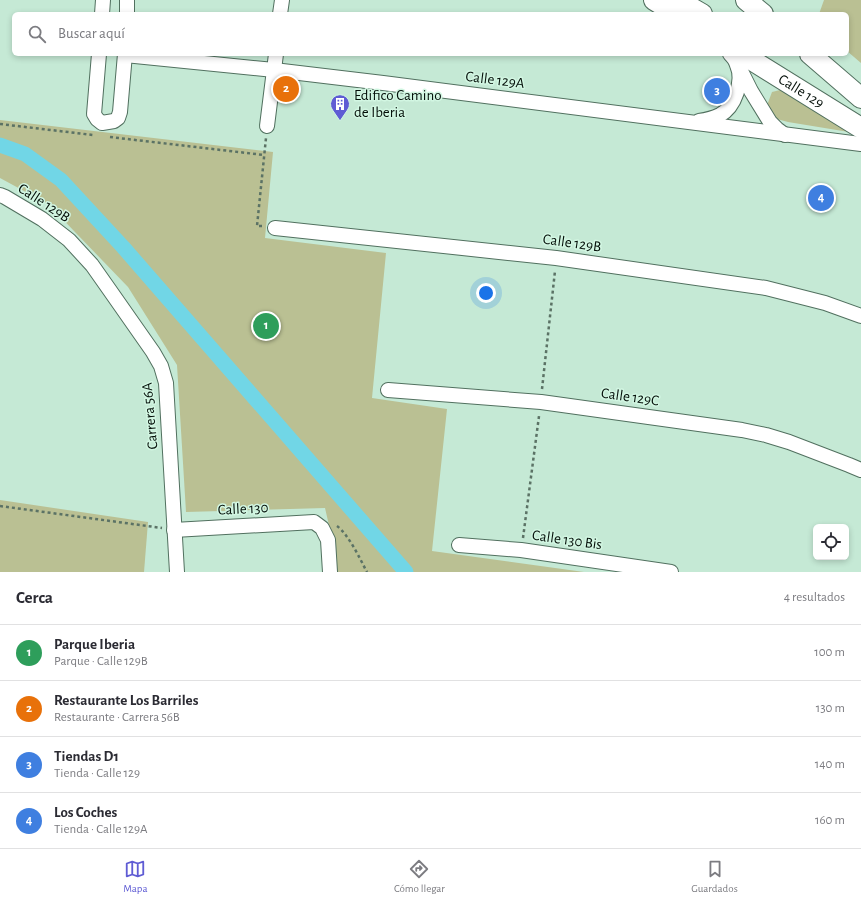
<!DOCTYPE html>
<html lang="es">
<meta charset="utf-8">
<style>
:root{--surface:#fff;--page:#f2f2f3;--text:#2b2b33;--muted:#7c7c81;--line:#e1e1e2;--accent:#5f5cd4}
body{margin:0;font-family:"Alegreya Sans",sans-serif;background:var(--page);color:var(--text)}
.controls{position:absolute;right:12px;bottom:12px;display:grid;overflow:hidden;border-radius:6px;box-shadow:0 2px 6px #0003}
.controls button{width:36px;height:36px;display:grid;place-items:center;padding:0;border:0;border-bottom:1px solid var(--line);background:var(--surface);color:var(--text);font:20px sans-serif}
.you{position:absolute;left:486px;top:293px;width:14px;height:14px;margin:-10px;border:3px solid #fff;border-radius:50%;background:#1a73e8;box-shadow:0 0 0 6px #1a73e833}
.badge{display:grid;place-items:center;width:26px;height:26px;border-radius:50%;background:var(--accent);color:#fff;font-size:13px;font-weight:700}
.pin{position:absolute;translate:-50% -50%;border:2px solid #fff;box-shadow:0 1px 4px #0006}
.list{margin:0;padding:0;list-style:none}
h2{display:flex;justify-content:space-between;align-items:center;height:52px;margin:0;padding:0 16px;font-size:17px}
h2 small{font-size:13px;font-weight:400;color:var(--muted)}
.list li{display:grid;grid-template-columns:26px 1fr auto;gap:12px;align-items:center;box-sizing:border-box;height:56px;padding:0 16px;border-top:1px solid var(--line)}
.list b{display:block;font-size:15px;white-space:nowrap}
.list p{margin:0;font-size:13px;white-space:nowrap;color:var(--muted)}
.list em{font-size:13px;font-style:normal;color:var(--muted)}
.icon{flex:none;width:22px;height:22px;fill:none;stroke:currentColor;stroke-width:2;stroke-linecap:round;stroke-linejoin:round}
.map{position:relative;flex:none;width:861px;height:572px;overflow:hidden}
.search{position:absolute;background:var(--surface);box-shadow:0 2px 6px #0003;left:12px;right:12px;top:12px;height:44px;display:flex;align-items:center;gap:10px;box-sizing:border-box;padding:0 14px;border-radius:6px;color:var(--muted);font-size:15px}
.sheet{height:276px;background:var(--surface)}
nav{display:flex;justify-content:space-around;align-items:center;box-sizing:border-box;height:56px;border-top:1px solid var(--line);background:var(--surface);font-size:11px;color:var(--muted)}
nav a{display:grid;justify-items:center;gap:2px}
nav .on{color:var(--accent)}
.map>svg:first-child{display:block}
</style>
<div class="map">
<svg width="861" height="572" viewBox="0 0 861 572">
<rect width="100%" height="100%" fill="#c5e9d5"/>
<!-- green -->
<g fill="#bac093">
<polygon points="824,0 861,0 861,63 847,51 847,14 819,14"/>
<polygon points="780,90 791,91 855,133 788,122 777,119 769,115 766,108 772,92"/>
<polygon points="0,120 273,152 265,238 386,253 372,398 447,409 432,551 584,572 333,572 334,547 325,508 186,512 177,365 128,287 48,204 0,178"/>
<polygon points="0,500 148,522 144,572 0,572"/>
</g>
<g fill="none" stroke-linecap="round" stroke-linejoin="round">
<!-- canal -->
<polyline stroke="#71d6e6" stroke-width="15" points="0,145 25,154 61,180 123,247 406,572"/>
<!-- street casing -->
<g stroke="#51705f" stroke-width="16">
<g id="street">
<polyline points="102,14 103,0"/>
<polyline points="127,14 127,0"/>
<polyline points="280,14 282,0"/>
<polyline points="99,54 94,114 97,119 102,123 114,121 118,118 120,112 125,54"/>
<polyline points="125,55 274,70 383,83 861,144"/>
<polyline points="740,69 751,91 770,122 777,129 785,135"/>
<path d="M 699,121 C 706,120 714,118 720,115 C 735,107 744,80 737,65 C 736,61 733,57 730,54"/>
<polyline points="267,126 276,54"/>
<polyline points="0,195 5,197 42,219 69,240 92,265 111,292 153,352 161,366 166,383 177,572"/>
<polyline points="275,228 556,258 766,288 825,303 861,316"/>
<polyline points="388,390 541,402 742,430 766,435 789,442 849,465 861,470"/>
<polyline points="174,530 314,522 322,528 328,540 330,572"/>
<polyline points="459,545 521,550 671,572"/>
</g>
</g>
<!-- secondary casing -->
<g stroke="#51705f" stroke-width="22">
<g id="secondary">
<polyline points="654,0 677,14"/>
<polyline points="678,0 702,14"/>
<polyline points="746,0 763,14"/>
<path id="s1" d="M 742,54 L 861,128"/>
<polyline points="810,54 861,98"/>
</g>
</g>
<!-- path -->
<g stroke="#5b7265" stroke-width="2.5" stroke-dasharray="3 3" stroke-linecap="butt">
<polyline points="0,124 93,135"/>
<polyline points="110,137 264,155"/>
<polyline points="262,226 257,226 266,138"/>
<polyline points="542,389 555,271"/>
<polyline points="0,506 162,528"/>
<path d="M 337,526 C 349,535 360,559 367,572"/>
<polyline points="523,538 539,416"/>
</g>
<!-- street -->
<use href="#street" stroke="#fff" stroke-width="14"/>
<!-- secondary -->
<use href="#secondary" stroke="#fff" stroke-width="20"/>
</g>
<!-- icons -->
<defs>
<g id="building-pin" transform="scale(1)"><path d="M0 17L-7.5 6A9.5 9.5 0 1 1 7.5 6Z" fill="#5f5cd4" stroke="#d2f6e2"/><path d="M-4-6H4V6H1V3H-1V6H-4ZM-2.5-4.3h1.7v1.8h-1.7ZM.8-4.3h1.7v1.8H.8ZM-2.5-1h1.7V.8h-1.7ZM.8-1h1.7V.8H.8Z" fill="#fff"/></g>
</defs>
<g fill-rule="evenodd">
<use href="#building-pin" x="340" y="104"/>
</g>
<g text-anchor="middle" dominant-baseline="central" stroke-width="3" stroke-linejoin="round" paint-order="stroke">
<!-- street labels -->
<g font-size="15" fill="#040f09" stroke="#d2f6e2">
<text transform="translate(495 80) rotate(7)">Calle 129A</text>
<text stroke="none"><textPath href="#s1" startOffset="70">Calle 129</textPath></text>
<text transform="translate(44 203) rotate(33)">Calle 129B</text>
<text transform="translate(572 243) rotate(8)">Calle 129B</text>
<text transform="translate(630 397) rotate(8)">Calle 129C</text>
<text transform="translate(150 416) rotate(-95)">Carrera 56A</text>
<text transform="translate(243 509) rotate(-3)">Calle 130</text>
<text transform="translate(567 540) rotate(8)">Calle 130 Bis</text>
</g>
<!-- poi labels -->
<g font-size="15" fill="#040f09" stroke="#d2f6e2" text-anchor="start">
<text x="354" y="95">Edifico Camino<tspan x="354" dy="17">de Iberia</tspan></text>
</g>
</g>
</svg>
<div class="controls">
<button><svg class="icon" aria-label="locate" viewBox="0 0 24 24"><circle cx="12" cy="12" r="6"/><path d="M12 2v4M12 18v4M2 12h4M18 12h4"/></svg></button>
</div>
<div class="you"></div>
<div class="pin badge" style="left:266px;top:326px;background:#2e9e5b">1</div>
<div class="pin badge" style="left:286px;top:89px;background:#e8710a">2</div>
<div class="pin badge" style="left:717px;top:91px;background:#3f7fe0">3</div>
<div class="pin badge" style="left:821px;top:198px;background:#3f7fe0">4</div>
<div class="search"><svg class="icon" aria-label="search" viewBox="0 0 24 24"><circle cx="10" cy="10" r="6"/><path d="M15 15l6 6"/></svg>Buscar aquí</div>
</div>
<section class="sheet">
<h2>Cerca<small>4 resultados</small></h2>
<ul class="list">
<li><span class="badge" style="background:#2e9e5b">1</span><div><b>Parque Iberia</b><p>Parque · Calle 129B</p></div><em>100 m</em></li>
<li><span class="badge" style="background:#e8710a">2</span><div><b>Restaurante Los Barriles</b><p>Restaurante · Carrera 56B</p></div><em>130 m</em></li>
<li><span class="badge" style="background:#3f7fe0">3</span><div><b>Tiendas D1</b><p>Tienda · Calle 129</p></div><em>140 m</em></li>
<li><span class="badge" style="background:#3f7fe0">4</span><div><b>Los Coches</b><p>Tienda · Calle 129A</p></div><em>160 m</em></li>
</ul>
</section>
<nav>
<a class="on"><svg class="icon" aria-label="map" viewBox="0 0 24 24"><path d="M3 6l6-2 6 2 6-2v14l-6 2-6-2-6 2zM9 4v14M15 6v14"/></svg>Mapa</a>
<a><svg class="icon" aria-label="directions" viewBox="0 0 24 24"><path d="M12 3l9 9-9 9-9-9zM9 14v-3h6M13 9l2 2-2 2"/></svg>Cómo llegar</a>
<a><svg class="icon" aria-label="saved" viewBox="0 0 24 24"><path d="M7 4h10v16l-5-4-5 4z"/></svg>Guardados</a>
</nav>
